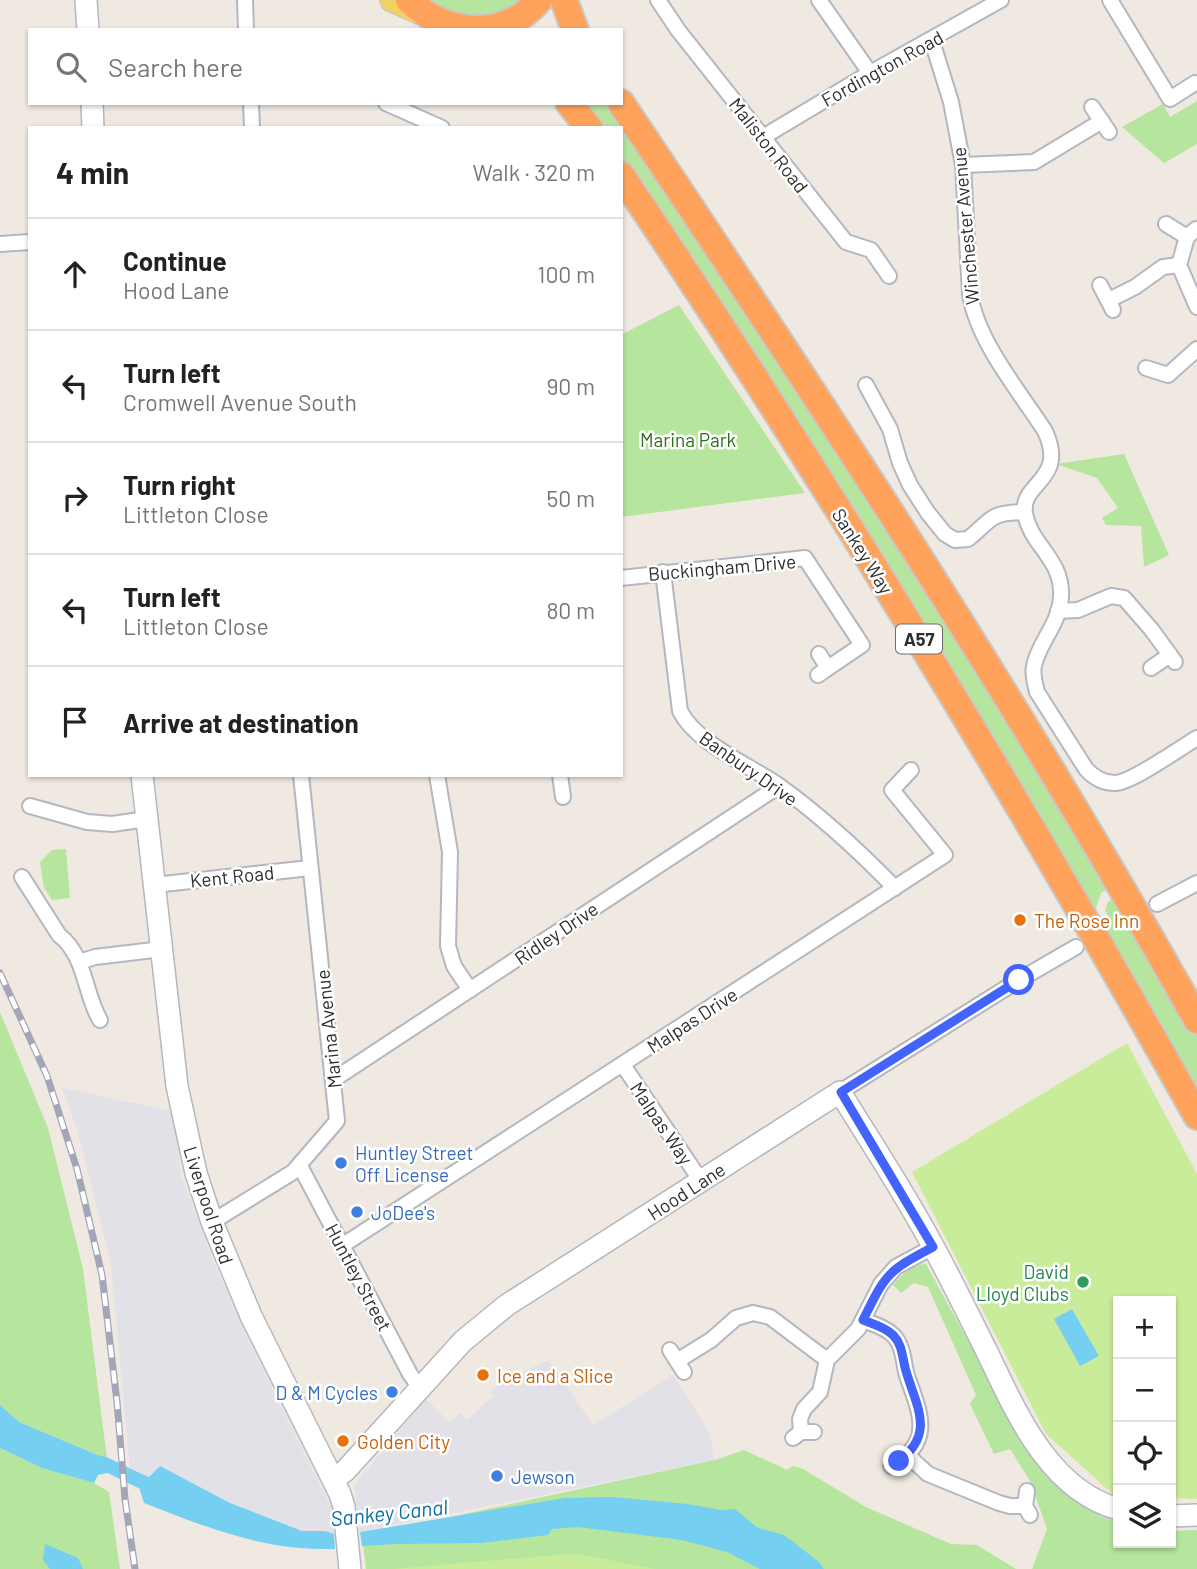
<!DOCTYPE html>
<meta charset="utf-8">
<style>
:root{--surface:#fff;--page:#f2f2f2;--text:#222;--muted:#767676;--line:#e0e0e0}
body{margin:0;font-family:Barlow,sans-serif;background:var(--page);color:var(--text)}
.controls{position:absolute;right:21px;bottom:21px;display:grid;overflow:hidden;border-radius:0px;box-shadow:0 2px 5px #0004}
.controls button{width:63px;height:63px;display:grid;place-items:center;padding:0;border:0;border-bottom:2px solid var(--line);background:var(--surface);color:var(--text);font:35px sans-serif}
.stop{position:absolute;width:21px;height:21px;margin:-16px;border:5px solid #4264fb;border-radius:50%;background:#fff}
.stop.end{background:#4264fb;border-color:#fff;box-shadow:0 2px 7px #0008}
.list{margin:0;padding:0;list-style:none}
h2{display:flex;justify-content:space-between;align-items:center;height:91px;margin:0;padding:0 28px;font-size:30px}
h2 small{font-size:23px;font-weight:400;color:var(--muted)}
.list li{display:grid;grid-template-columns:46px 1fr auto;gap:21px;align-items:center;box-sizing:border-box;height:112px;padding:0 28px;border-top:2px solid var(--line)}
.list b{display:block;font-size:26px;white-space:nowrap}
.list p{margin:0;font-size:23px;white-space:nowrap;color:var(--muted)}
.list em{font-size:23px;font-style:normal;color:var(--muted)}
.icon{flex:none;width:38px;height:38px;fill:none;stroke:currentColor;stroke-width:2;stroke-linecap:round;stroke-linejoin:round}
.map{position:relative;flex:none;width:1197px;height:1569px;overflow:hidden}
.search{position:absolute;background:var(--surface);box-shadow:0 2px 5px #0004;left:28px;top:28px;width:595px;height:77px;display:flex;align-items:center;gap:18px;box-sizing:border-box;padding:0 24px;border-radius:0px;color:var(--muted);font-size:26px}
.panel{position:absolute;background:var(--surface);box-shadow:0 2px 5px #0004;left:28px;top:126px;width:595px;height:651px;border-radius:0px}
.map>svg:first-child{display:block}
</style>
<div class="map">
<svg width="1197" height="1569" viewBox="0 0 1197 1569">
<rect width="100%" height="100%" fill="#efe9e1"/>
<!-- industrial -->
<g fill="#e3e1e8">
<polygon points="62,1088 177,1112 180,1173 214,1262 250,1344 330,1505 334,1534 326,1531 302,1531 230,1503 160,1466 149,1477 130,1469 111,1265 77,1129"/>
<polygon points="549,1360 593,1425 673,1375 709,1432 715,1460 360,1532 354,1485 426,1399 450,1423 460,1413 467,1420 493,1396 490,1391 505,1380"/>
</g>
<!-- green -->
<g fill="#b6e59e">
<path d="M 424,0 L 521,0 C 483,28 463,18 424,0 Z"/>
<polygon points="1197,101 1197,144 1164,163 1122,127 1163,104 1170,117"/>
<polygon points="581,103 613,103 792,373 1113,886 1101,893 1096,908 1091,911 767,384 621,161 621,128 599,128"/>
<polygon points="679,305 805,493 621,517 621,335"/>
<polygon points="1124,454 1169,555 1144,567 1141,526 1106,525 1102,518 1118,508 1097,478 1056,464"/>
<polygon points="66,849 70,898 52,900 44,888 40,862 52,850"/>
<polygon points="1119,896 1197,1033 1197,1099 1100,924 1109,918 1105,910 1108,902"/>
<polygon points="0,1012 48,1128 83,1269 107,1459 19,1422 0,1405"/>
<path d="M 926,1264 L 996,1392 L 1057,1483 L 1081,1504 L 1102,1517 L 1118,1522 L 1118,1543 L 1171,1543 L 1171,1531 L 1197,1530 L 1197,1569 L 1032,1569 L 1047,1529 L 1030,1481 L 1010,1449 L 994,1454 L 970,1404 L 976,1395 L 928,1287 L 914,1283 L 901,1293 L 893,1285 C 901,1275 913,1265 926,1264 Z"/>
<polygon points="0,1448 42,1468 94,1483 109,1492 120,1569 0,1569"/>
<polygon points="744,1450 787,1470 793,1466 803,1469 866,1507 951,1544 977,1545 1016,1569 366,1569 362,1536 715,1460"/>
</g>
<!-- pitch -->
<g fill="#c9ec9a">
<polygon points="1127,1043 1197,1174 1197,1499 1171,1498 1171,1301 1118,1301 1118,1496 1115,1496 1046,1434 912,1172"/>
<polygon points="580,1554 654,1569 392,1569 557,1555"/>
</g>
<!-- water -->
<g fill="#75cff0">
<polygon points="1072,1309 1099,1356 1080,1366 1054,1319"/>
<polygon points="0,1405 19,1422 107,1459 108,1473 98,1475 94,1483 42,1468 0,1448"/>
<path d="M 160,1466 L 230,1503 L 302,1531 L 326,1531 L 334,1534 L 335,1549 C 265,1551 208,1528 144,1503 L 139,1487 L 130,1483 L 130,1469 L 149,1477 Z"/>
<polygon points="613,1497 687,1504 721,1510 735,1509 758,1528 784,1535 819,1562 824,1569 760,1569 727,1552 682,1540 578,1527 552,1529 548,1535 480,1543 396,1544 362,1546 360,1532 565,1498"/>
<polygon points="45,1544 78,1558 83,1569 50,1569 43,1560"/>
</g>
<g fill="none" stroke-linecap="round" stroke-linejoin="round">
<!-- canal -->
<polyline stroke="#75cff0" stroke-width="14" points="91,1461 105,1464 146,1484"/>
<!-- street casing -->
<g stroke="#b4b7c1" stroke-width="18">
<g id="street">
<polyline points="245,0 246,30"/>
<polyline points="658,0 678,30 846,242 871,250 889,276"/>
<polyline points="819,0 870,73"/>
<polyline points="1110,0 1170,99 1195,83"/>
<path d="M 932,41 L 951,102 L 963,165 L 970,294 C 977,341 1019,391 1045,431 C 1068,481 1020,482 1025,513 C 1030,545 1063,559 1061,596 C 1060,624 1038,643 1034,666 C 1032,674 1035,684 1037,692 L 1086,769 C 1094,778 1103,783 1115,783 C 1131,783 1180,748 1197,738"/>
<polyline points="251,103 252,128"/>
<polyline points="386,103 442,128"/>
<polyline points="1092,107 1109,132"/>
<polyline points="763,137 870,73 1001,0"/>
<polyline points="963,165 1034,162 1102,121"/>
<polyline points="1166,224 1187,237 1196,229"/>
<polyline points="1187,237 1179,265 1197,307"/>
<polyline points="0,244 30,242"/>
<polyline points="1100,285 1113,310"/>
<polyline points="1109,300 1135,287 1163,267 1179,265"/>
<polyline points="1146,368 1168,375 1197,349"/>
<path d="M 866,385 L 890,429 L 900,463 L 910,485 L 928,513 L 945,534 L 955,540 L 968,539 C 993,519 988,513 1024,512"/>
<path d="M 663,572 L 680,711 C 696,743 749,765 778,785 C 820,815 859,851 895,888"/>
<polyline points="621,578 805,558 862,645 828,668"/>
<polyline points="1058,611 1078,610 1111,596 1124,598 1151,629 1170,655"/>
<polyline points="1151,668 1170,655 1175,662"/>
<polyline points="818,675 828,668 819,654"/>
<polyline points="437,775 450,852 448,946 454,966 470,990"/>
<polyline points="560,775 563,797"/>
<polyline points="30,806 87,822 112,824 147,819"/>
<path d="M 22,877 L 59,935 C 86,956 84,993 100,1020"/>
<polyline points="154,885 310,868"/>
<polyline points="1157,904 1197,883"/>
<polyline points="79,962 95,957 162,949"/>
<polyline points="623,1065 701,1181"/>
<polyline points="333,1080 779,786"/>
<polyline points="840,1092 1019,980 1076,947"/>
<polyline points="300,1166 410,1374 420,1388"/>
<polyline points="212,1222 293,1172 337,1121 301,775"/>
<polyline points="343,1245 945,855 892,790 911,770"/>
<path d="M 863,1320 C 873,1324 885,1327 893,1335 C 904,1346 903,1362 907,1376 C 920,1413 935,1442 891,1466"/>
<polyline points="670,1350 684,1372"/>
<polyline points="677,1361 711,1340 736,1318 753,1313 770,1317 827,1360"/>
<polyline points="801,1432 800,1419 804,1409 820,1392 827,1360 858,1329 881,1284 896,1267 933,1247"/>
<polyline points="793,1438 801,1432 814,1432"/>
<polyline points="907,1455 928,1474 999,1503 1010,1506 1025,1506"/>
<polyline points="1027,1491 1025,1506 1030,1515"/>
</g>
</g>
<!-- secondary casing -->
<g stroke="#b4b7c1" stroke-width="24">
<g id="secondary">
<polyline points="86,0 88,30"/>
<polyline points="92,103 93,128"/>
<polyline points="142,775 177,1086 196,1173 212,1222 251,1316 340,1494 344,1507 350,1569"/>
<path d="M 333,1479 L 345,1471 L 463,1341 L 507,1305 L 840,1092 C 872,1144 906,1195 934,1248 C 953,1283 970,1318 988,1354 C 1016,1412 1049,1490 1118,1509"/>
<polyline points="1171,1516 1197,1515"/>
</g>
</g>
<!-- primary casing -->
<g stroke="#c9c9c9" stroke-width="26">
<polyline id="primary" points="392,0 421,13"/>
</g>
<!-- highway casing -->
<g stroke="#c9c9c9" stroke-width="30">
<g id="highway">
<path d="M 409,0 C 445,36 504,41 539,0"/>
<polyline points="564,0 575,30"/>
<polyline points="569,103 589,128"/>
<path d="M 621,103 C 822,403 1021,705 1197,1020"/>
<path d="M 621,175 C 827,480 1017,795 1197,1116"/>
</g>
</g>
<!-- street -->
<use href="#street" stroke="#fff" stroke-width="14"/>
<!-- secondary -->
<use href="#secondary" stroke="#fff" stroke-width="21"/>
<!-- primary -->
<use href="#primary" stroke="#f2d163" stroke-width="23"/>
<!-- highway -->
<use href="#highway" stroke="#ffa35c" stroke-width="26"/>
<!-- rail casing -->
<g stroke="#a3a6b8" stroke-width="7">
<polyline id="rail" points="0,973 47,1076 77,1169 102,1275 117,1402 125,1499 135,1569"/>
</g>
<!-- rail -->
<use href="#rail" stroke="#fff" stroke-width="4.5" stroke-dasharray="13" stroke-linecap="butt"/>
</g>
<g fill="none" stroke-linecap="round" stroke-linejoin="round">
<!-- route -->
<path stroke="#4264fb" stroke-width="9" d="M 899,1461 C 936,1433 916,1406 906,1371 C 902,1358 903,1345 893,1335 C 885,1327 873,1324 863,1320 C 886,1273 888,1271 933,1247 L 841,1092 L 1019,980"/>
</g>
<!-- markers -->
<g fill="#e8710a" stroke="#fff" stroke-width="2.5">
<circle cx="1020" cy="920" r="7"/>
<circle cx="483" cy="1375" r="7"/>
<circle cx="343" cy="1441" r="7"/>
</g>
<g fill="#3f7fe0" stroke="#fff" stroke-width="2.5">
<circle cx="341" cy="1163" r="7"/>
<circle cx="357" cy="1212" r="7"/>
<circle cx="392" cy="1392" r="7"/>
<circle cx="497" cy="1476" r="7"/>
</g>
<circle fill="#2e9e5b" stroke="#fff" stroke-width="2.5" cx="1083" cy="1282" r="7"/>
<g text-anchor="middle" dominant-baseline="central" stroke-width="5" stroke-linejoin="round" paint-order="stroke">
<!-- shield labels -->
<rect fill="#fff" stroke="#6d6d6d" stroke-width="2" x="896" y="624.5" width="46" height="29" rx="5"/>
<g font-size="18" font-weight="bold" fill="#2e2e2e">
<text x="919" y="639">A57</text>
</g>
<!-- street labels -->
<g font-size="19" fill="#2e2e2e" stroke="#fff">
<text transform="translate(882 68) rotate(-29)">Fordington Road</text>
<text transform="translate(769 145) rotate(52)">Maliston Road</text>
<text transform="translate(965 226) rotate(-95)">Winchester Avenue</text>
<text transform="translate(863 551) rotate(58)">Sankey Way</text>
<text transform="translate(722 567) rotate(-5)">Buckingham Drive</text>
<text transform="translate(749 768) rotate(35)">Banbury Drive</text>
<text transform="translate(232 876) rotate(-6)">Kent Road</text>
<text transform="translate(556 933) rotate(-34)">Ridley Drive</text>
<text transform="translate(692 1020) rotate(-33)">Malpas Drive</text>
<text transform="translate(328 1029) rotate(-96)">Marina Avenue</text>
<text transform="translate(662 1123) rotate(56)">Malpas Way</text>
<text transform="translate(686 1191) rotate(-33)">Hood Lane</text>
<text transform="translate(209 1205) rotate(72)">Liverpool Road</text>
<text transform="translate(359 1277) rotate(62)">Huntley Street</text>
</g>
<!-- park labels -->
<g font-size="19" fill="#2c6e1b" stroke="#fff">
<text x="688" y="439">Marina Park</text>
</g>
<!-- food labels -->
<g font-size="19" fill="#c56008" stroke="#fff" text-anchor="start">
<text x="1034" y="920">The Rose Inn</text>
<text x="497" y="1375">Ice and a Slice</text>
<text x="357" y="1441">Golden City</text>
</g>
<!-- shop labels -->
<g font-size="19" fill="#366cbe" stroke="#fff" text-anchor="start">
<text x="355" y="1152">Huntley Street<tspan x="355" dy="22">Off License</tspan></text>
<text x="371" y="1212">JoDee's</text>
<text x="378" y="1392" text-anchor="end">D &amp; M Cycles</text>
<text x="511" y="1476">Jewson</text>
</g>
<!-- leisure labels -->
<g font-size="19" fill="#27864d" stroke="#fff" text-anchor="end">
<text x="1069" y="1271">David<tspan x="1069" dy="22">Lloyd Clubs</tspan></text>
</g>
<!-- water labels -->
<g font-size="21" font-style="italic" fill="#0d6fa3" stroke="#fff">
<text transform="translate(389 1512) rotate(-6)">Sankey Canal</text>
</g>
</g>
</svg>
<div class="controls">
<button>+</button>
<button>−</button>
<button><svg class="icon" aria-label="locate" viewBox="0 0 24 24"><circle cx="12" cy="12" r="6"/><path d="M12 2v4M12 18v4M2 12h4M18 12h4"/></svg></button>
<button><svg class="icon" aria-label="layers" viewBox="0 0 24 24"><path d="M12 4l9 5-9 5-9-5zM3 14l9 5 9-5"/></svg></button>
</div>
<div class="stop" style="left:1019px;top:980px"></div>
<div class="stop end" style="left:899px;top:1461px"></div>
<div class="search"><svg class="icon" aria-label="search" viewBox="0 0 24 24"><circle cx="10" cy="10" r="6"/><path d="M15 15l6 6"/></svg>Search here</div>
<section class="panel">
<h2>4 min<small>Walk · 320 m</small></h2>
<ul class="list">
<li><svg class="icon" aria-label="ahead" viewBox="0 0 24 24"><path d="M12 20V5M6 11l6-6 6 6"/></svg><div><b>Continue</b><p>Hood Lane</p></div><em>100 m</em></li>
<li><svg class="icon" aria-label="left" viewBox="0 0 24 24"><path d="M17 20v-9H6M10 6l-5 5 5 5"/></svg><div><b>Turn left</b><p>Cromwell Avenue South</p></div><em>90 m</em></li>
<li><svg class="icon" aria-label="right" viewBox="0 0 24 24"><path d="M7 20v-9h11M14 6l5 5-5 5"/></svg><div><b>Turn right</b><p>Littleton Close</p></div><em>50 m</em></li>
<li><svg class="icon" aria-label="left" viewBox="0 0 24 24"><path d="M17 20v-9H6M10 6l-5 5 5 5"/></svg><div><b>Turn left</b><p>Littleton Close</p></div><em>80 m</em></li>
<li><svg class="icon" aria-label="arrive" viewBox="0 0 24 24"><path d="M6 21V4h12l-3 4 3 4H6"/></svg><div><b>Arrive at destination</b></div></li>
</ul>
</section>
</div>
